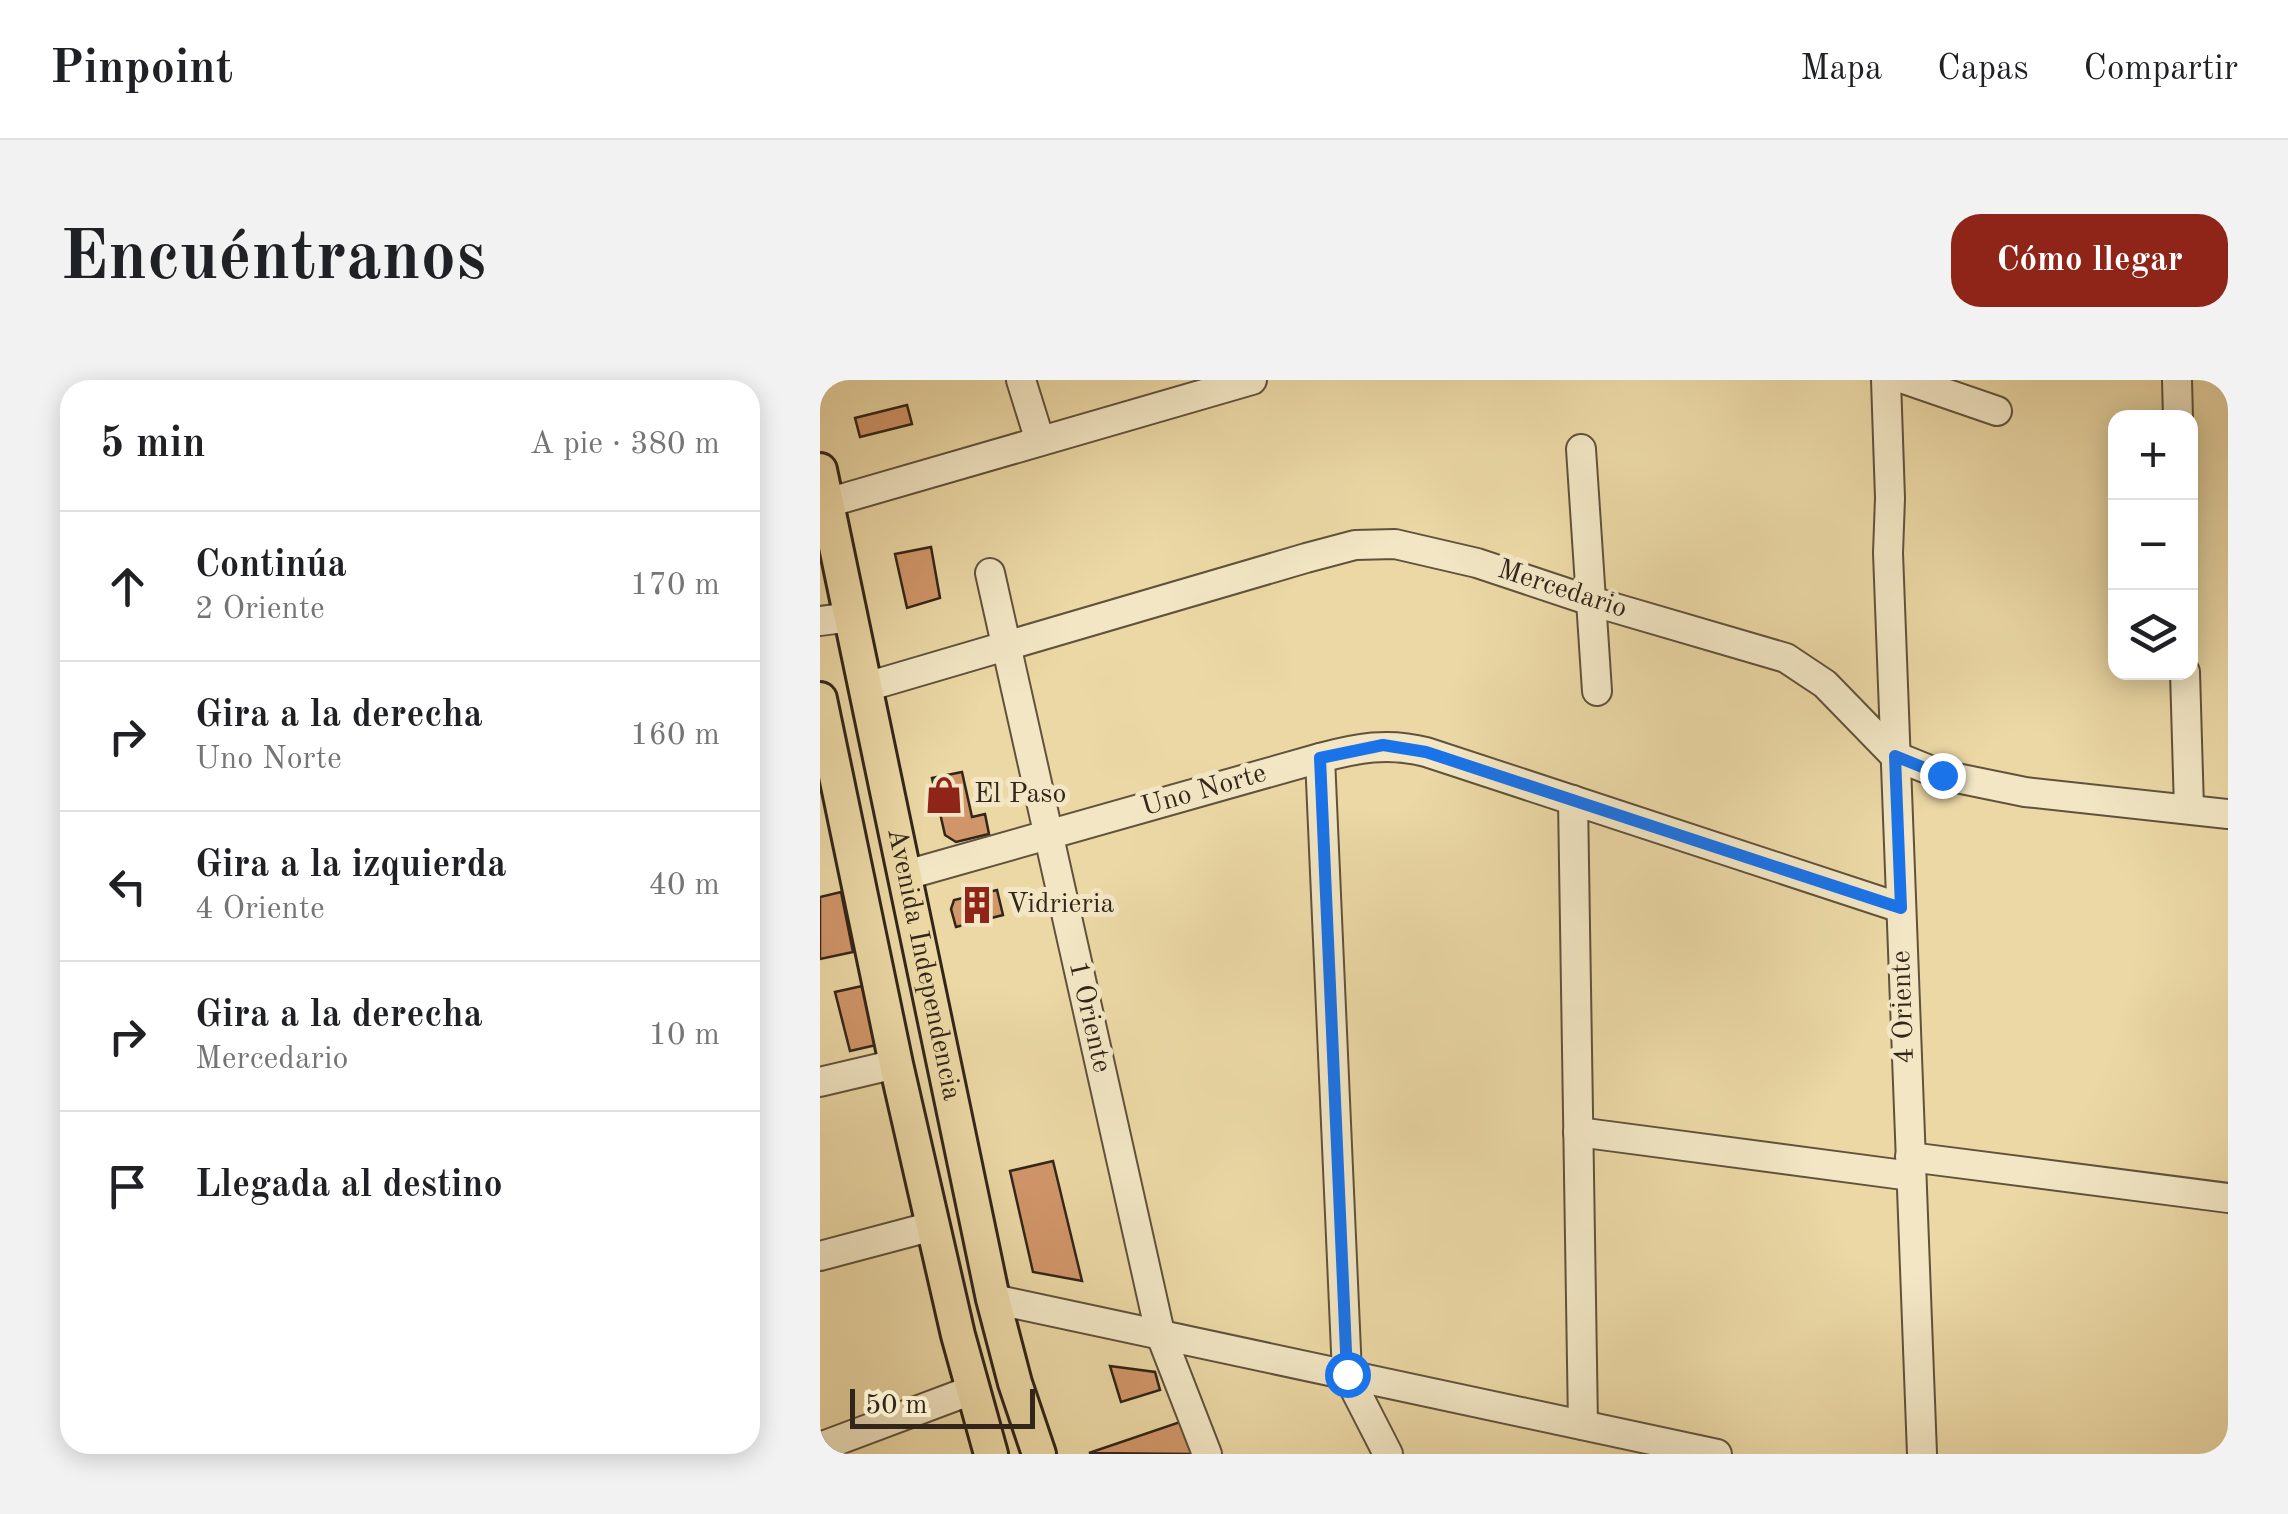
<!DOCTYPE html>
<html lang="es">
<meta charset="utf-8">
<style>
:root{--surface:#fff;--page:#f2f2f2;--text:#202124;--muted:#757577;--line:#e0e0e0;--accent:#8f2418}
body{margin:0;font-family:"Old Standard TT",serif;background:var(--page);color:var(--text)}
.controls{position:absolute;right:30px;top:30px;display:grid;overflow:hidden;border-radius:20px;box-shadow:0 5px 25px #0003}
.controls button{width:90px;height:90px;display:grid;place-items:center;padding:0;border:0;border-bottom:2px solid var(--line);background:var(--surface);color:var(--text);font:50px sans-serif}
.scale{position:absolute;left:30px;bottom:25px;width:185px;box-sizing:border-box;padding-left:10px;border:5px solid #322519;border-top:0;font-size:28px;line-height:35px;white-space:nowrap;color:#322519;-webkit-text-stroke:8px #f2e6c4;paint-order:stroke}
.stop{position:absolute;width:30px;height:30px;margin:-22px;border:8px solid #1a73e8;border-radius:50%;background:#fff}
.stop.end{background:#1a73e8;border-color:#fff;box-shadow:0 2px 10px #0008}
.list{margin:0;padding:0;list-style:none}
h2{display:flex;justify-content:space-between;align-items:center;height:130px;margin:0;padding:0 40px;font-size:42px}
h2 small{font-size:32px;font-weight:400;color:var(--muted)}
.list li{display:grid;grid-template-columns:65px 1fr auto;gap:30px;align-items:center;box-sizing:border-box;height:150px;padding:0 40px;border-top:2px solid var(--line)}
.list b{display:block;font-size:38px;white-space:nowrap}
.list p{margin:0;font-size:32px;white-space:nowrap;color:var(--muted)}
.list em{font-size:32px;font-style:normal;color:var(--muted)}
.icon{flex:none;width:55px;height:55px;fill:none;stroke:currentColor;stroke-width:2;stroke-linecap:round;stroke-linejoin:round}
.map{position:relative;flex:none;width:1408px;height:1074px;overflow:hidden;border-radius:30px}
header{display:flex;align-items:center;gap:60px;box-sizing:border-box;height:140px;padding:0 50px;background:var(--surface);border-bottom:2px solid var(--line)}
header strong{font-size:48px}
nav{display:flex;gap:55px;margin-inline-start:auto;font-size:35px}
.intro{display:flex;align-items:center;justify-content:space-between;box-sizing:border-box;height:240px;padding:0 60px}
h1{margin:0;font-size:70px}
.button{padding:25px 45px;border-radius:30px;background:var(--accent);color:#fff;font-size:35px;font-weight:700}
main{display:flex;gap:60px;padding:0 60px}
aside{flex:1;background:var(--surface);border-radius:30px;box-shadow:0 5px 25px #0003}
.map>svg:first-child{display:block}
</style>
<header>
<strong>Pinpoint</strong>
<nav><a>Mapa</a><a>Capas</a><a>Compartir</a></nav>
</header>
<div class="intro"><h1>Encuéntranos</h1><a class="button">Cómo llegar</a></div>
<main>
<aside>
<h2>5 min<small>A pie · 380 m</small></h2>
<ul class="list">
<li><svg class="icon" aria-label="ahead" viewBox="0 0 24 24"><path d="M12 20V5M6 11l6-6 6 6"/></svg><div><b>Continúa</b><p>2 Oriente</p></div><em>170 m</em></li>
<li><svg class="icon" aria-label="right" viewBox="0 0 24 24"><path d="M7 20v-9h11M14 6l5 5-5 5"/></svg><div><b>Gira a la derecha</b><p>Uno Norte</p></div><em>160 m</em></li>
<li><svg class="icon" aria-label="left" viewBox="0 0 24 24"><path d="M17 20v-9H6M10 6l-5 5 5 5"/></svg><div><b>Gira a la izquierda</b><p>4 Oriente</p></div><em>40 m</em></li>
<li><svg class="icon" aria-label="right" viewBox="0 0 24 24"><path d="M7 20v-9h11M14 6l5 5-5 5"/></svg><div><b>Gira a la derecha</b><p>Mercedario</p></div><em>10 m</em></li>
<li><svg class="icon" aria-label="arrive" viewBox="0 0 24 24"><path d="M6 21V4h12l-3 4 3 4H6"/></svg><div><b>Llegada al destino</b></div></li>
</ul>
</aside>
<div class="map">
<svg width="1408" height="1074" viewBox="0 0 1408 1074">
<rect width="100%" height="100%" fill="#ebd8a5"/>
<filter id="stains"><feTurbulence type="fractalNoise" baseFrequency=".002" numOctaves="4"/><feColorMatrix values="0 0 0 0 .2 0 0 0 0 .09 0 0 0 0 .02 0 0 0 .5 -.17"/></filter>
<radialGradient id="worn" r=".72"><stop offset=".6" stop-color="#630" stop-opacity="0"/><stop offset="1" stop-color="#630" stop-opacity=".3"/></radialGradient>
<!-- building -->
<g fill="#d19669" stroke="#322519" stroke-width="2.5">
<polygon points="87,25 92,44 40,57 35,38"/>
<polygon points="111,167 120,218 87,228 75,174"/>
<polygon points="142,392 152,437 165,434 169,454 136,462 125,455 112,398"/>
<polygon points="177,510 183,535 136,547 131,529 134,520"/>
<polygon points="21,512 33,572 0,579 0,517"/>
<polygon points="42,606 56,665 30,671 15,612"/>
<polygon points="233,781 262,901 213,892 190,791"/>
<polygon points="290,986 335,992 340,1010 301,1022"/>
<polygon points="360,1042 372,1074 269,1073"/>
</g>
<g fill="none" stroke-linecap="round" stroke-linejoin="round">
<!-- minor casing -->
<g stroke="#60523c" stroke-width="32">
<g id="minor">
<polyline points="201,0 220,61"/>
<polyline points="1066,0 1070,118 1068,173 1102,1074"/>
<polyline points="1087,0 1177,31"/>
<polyline points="1357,0 1358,38"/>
<polyline points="761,69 777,311"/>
<polyline points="7,123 432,0"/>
<polyline points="170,193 340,953 387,1074"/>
<polyline points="0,241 31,237"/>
<polyline points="1365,292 1369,429"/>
<polyline points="46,307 486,178 535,165 575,164 657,183 771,221 966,278 1005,304 1075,376 1122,395 1205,412 1408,434"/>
<polyline points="500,378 527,994 568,1074"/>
<polyline points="753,420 763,1045"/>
<path d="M 86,495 L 500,378 C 537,368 568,362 606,372 L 1081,528"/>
<polyline points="0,702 76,684"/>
<polyline points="758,752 1091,796"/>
<polyline points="1090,777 1408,818"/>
<polyline points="0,876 113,846"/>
<polyline points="173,919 897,1074"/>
<polyline points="0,1067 152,1010"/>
</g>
</g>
<!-- major casing -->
<g stroke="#322519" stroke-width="38">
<g id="major">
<path id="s1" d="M 0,90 L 173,919 L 195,1003 L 219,1074"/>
<polyline points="0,319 76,684 138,955 171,1074"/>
</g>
</g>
<!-- minor -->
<use href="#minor" stroke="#f2e6c4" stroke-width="28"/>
<!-- major -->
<use href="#major" stroke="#ebd8a5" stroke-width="32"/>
</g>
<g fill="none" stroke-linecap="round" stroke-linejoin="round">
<!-- route -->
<polyline stroke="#1a73e8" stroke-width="12" points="527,994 500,378 563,365 606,372 1081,528 1075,376 1122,395"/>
</g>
<!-- icons -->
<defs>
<g id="shop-bare" transform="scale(3)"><path d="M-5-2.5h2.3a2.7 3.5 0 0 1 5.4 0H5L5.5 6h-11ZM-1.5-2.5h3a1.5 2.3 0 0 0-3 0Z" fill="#8f2418" stroke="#f2e6c4" stroke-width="2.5" paint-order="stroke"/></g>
<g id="building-bare" transform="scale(3)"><path d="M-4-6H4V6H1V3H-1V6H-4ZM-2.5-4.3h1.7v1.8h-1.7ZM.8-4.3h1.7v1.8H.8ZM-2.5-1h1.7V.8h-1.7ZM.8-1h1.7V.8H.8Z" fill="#8f2418" stroke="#f2e6c4" stroke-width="2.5" paint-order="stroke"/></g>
</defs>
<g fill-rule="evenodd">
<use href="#shop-bare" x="124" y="415"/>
<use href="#building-bare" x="157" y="525"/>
</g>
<g text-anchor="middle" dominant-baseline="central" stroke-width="10" stroke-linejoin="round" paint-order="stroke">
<!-- street labels -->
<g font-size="28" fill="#322519" stroke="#f2e6c4">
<text transform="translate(742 210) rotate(18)">Mercedario</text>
<text transform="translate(384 411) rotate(-16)">Uno Norte</text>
<text stroke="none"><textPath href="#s1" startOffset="505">Avenida Independencia</textPath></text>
<text transform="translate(1084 627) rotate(-92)">4 Oriente</text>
<text transform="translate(269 637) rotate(77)">1 Oriente</text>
</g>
<!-- poi labels -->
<g font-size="28" fill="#322519" stroke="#f2e6c4" text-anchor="start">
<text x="154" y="415">El Paso</text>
<text x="187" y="525">Vidrieria</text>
</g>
</g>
<rect width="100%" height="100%" filter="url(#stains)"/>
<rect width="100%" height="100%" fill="url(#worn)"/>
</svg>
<div class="controls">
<button>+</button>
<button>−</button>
<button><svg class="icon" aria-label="layers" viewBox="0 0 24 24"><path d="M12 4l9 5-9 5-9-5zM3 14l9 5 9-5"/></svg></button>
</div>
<div class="scale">50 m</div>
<div class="stop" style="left:527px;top:994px"></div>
<div class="stop end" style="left:1122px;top:395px"></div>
</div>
</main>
